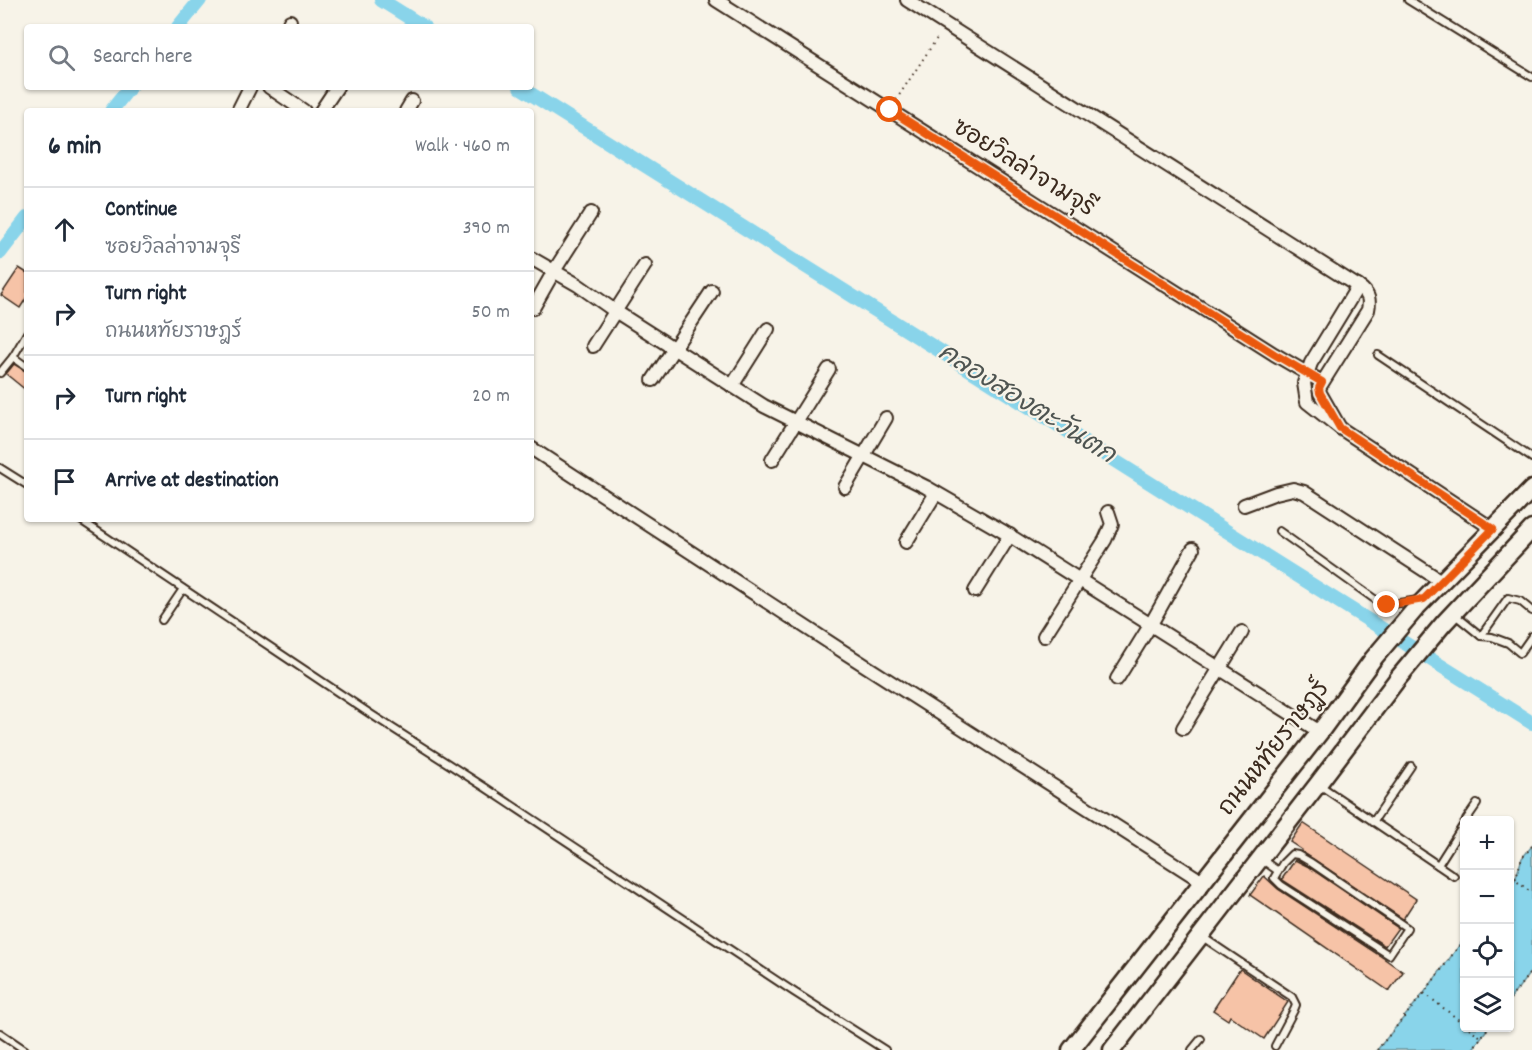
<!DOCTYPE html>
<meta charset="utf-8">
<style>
:root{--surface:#fff;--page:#f6f6f7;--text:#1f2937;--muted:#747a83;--line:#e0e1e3}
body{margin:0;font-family:Dekko,"Playpen Sans Thai",sans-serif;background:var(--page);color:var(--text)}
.controls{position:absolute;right:18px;bottom:18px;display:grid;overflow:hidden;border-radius:6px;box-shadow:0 2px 4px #0004}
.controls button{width:54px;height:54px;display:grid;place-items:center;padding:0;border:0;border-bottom:2px solid var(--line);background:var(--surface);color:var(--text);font:30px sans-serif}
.stop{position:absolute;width:18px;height:18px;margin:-14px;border:4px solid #ea580c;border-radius:50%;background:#fff}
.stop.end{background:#ea580c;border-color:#fff;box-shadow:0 2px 6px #0008}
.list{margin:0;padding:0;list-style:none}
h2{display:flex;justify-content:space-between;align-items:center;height:78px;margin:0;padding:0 24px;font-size:26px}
h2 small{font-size:20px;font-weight:400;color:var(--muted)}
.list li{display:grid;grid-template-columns:39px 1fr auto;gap:18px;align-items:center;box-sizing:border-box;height:84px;padding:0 24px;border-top:2px solid var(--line)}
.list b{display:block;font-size:22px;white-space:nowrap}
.list p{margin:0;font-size:20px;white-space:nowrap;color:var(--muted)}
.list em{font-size:20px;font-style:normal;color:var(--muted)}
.icon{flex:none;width:33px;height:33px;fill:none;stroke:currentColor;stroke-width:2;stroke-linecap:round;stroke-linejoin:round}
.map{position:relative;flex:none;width:1532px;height:1050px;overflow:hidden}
.search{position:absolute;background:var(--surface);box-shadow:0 2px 4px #0004;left:24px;top:24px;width:510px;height:66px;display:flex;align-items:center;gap:15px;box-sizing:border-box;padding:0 21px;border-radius:6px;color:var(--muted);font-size:22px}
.panel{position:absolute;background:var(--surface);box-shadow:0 2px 4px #0004;left:24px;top:108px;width:510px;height:414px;border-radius:6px}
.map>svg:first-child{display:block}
</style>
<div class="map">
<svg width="1532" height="1050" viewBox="0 0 1532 1050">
<rect width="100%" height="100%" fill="#f7f3e8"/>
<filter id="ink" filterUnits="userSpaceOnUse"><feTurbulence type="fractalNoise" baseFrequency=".0167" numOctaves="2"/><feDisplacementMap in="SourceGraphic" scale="12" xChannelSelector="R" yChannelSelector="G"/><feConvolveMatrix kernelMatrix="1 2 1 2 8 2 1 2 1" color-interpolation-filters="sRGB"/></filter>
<g filter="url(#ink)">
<!-- water -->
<g fill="#89d4ea" stroke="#6a9098" stroke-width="1.5">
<polygon points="1532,846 1532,970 1510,999 1510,883 1515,880 1522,858"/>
<polygon points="1464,939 1464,1028 1488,1028 1472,1050 1377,1050 1424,993"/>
</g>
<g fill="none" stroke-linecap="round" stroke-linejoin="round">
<!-- canal -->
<g stroke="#89d4ea" stroke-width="14">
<polyline points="381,0 424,27"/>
<polyline points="178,27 200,0"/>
<polyline points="520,87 1532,723"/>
<polyline points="111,111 130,87"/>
<polyline points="0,253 27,218"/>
</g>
</g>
<!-- building -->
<g fill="#f6c3a7" stroke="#3b2a1e" stroke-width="1.5">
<polygon points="19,268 27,273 27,297 20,308 1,295"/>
<polygon points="14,364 27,372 27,391 6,374"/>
<polygon points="1303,823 1416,899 1403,919 1301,851 1302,850 1290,842"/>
<polygon points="1295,860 1307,866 1398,928 1385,946 1284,881 1282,879"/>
<polygon points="1264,876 1278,889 1379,955 1403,972 1389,991 1250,895"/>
<polygon points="1240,969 1288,1002 1264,1039 1230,1016 1228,1020 1213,1010"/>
</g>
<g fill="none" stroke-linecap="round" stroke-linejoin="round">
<!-- lane casing -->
<g stroke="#3b2a1e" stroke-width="10">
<g id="lane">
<polyline points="1408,0 1532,77"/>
<polyline points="1378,355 1532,458"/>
<polyline points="13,357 27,367"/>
<polyline points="0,373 13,357 27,333"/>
<polyline points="0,468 27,485"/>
<polyline points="79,519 372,715 486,788 794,992 885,1050"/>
<polyline points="1279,531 1380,603 1387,605 1418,600"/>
<polyline points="1454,614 1481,636 1492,637 1508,643 1520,653 1532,636"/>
<polyline points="162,620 183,589"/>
<polyline points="1481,636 1508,598 1520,601 1532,611"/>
<polyline points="1318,784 1454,876"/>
<polyline points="1466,820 1477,804"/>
<polyline points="1373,822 1411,766"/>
<polygon points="1292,854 1298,855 1310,862 1407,928 1389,955 1281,885 1274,878 1283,863"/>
<polyline points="1261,859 1278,871"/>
<polyline points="1438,865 1464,824"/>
<polyline points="1201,936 1292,997 1296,1005 1294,1010 1275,1046"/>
<polyline points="0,1033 25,1050"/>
<polyline points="1192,1050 1201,1039"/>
</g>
</g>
<!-- street casing -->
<g stroke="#3b2a1e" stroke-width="16">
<g id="street">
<polyline points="716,0 1274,354 1322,382"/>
<path d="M 907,0 L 1362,289 C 1369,296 1370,300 1368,310 L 1319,388 L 1320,393 L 1340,428"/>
<polyline points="287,27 290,21"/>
<polyline points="269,87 304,111"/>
<polyline points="238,111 250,87"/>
<polyline points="321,111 337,87"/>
<polyline points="406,111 412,101"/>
<polyline points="531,258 578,285 615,311 764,406 926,487 1004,532 1320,732"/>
<polyline points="1358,286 1311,363 1304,383 1307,402 1340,428 1493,529"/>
<polyline points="533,308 554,271 591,213"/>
<polyline points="593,346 645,265"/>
<polyline points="653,380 712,291"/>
<polyline points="732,386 768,329"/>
<polyline points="531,448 844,652 1203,882"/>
<polyline points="772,460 829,369"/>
<polyline points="845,487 886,418"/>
<polyline points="1244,505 1276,493 1293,489 1304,492 1441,581"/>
<polyline points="906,542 936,493"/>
<polyline points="975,591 1010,535"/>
<polyline points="1044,636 1105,540 1112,524 1108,512"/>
<polyline points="1117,679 1151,624 1193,549"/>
<polyline points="1183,728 1242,632"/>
</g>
</g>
<!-- secondary casing -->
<g stroke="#3b2a1e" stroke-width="21">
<g id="secondary">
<polyline points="1071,1050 1320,732 1373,659 1417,607 1532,489"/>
<polyline points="1112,1050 1318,784 1399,677 1444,623 1532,529"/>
</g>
</g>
<!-- path -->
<g stroke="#3b2a1e" stroke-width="2" stroke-dasharray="1.5 4.5" stroke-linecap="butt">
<polyline points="896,100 939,35"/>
<polyline points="1532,846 1522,858 1515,880 1532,893"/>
<polyline points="1424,993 1464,1024"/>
<polyline points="1510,999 1532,970"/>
<polyline points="1469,1028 1481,1037"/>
<polyline points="1377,1050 1424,993 1464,939"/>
<polyline points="1472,1050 1488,1028"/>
</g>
<!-- lane -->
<use href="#lane" stroke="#f7f3e8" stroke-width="6"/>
<!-- street -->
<use href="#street" stroke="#f7f3e8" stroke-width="12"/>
<!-- secondary -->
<use href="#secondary" stroke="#f7f3e8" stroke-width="16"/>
</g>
</g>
<g fill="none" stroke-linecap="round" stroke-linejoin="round" filter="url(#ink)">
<!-- route -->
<polyline stroke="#ea580c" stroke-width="8" points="890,110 1274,354 1322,382 1319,388 1320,393 1340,428 1493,529 1424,599 1387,605"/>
</g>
<g text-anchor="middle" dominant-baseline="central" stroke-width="4.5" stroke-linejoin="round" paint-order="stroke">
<!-- street labels -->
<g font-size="24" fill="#3b2a1e" stroke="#f7f3e8">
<text transform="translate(1023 169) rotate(32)">ซอยวิลล่าจามจุรี</text>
<text transform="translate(1275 749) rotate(-52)">ถนนหทัยราษฎร์</text>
</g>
<!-- water labels -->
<g font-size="26" font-style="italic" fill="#4e5451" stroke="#f7f3e8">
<text transform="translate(1026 405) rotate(32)">คลองสองตะวันตก</text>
</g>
</g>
</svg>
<div class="controls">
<button>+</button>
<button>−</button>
<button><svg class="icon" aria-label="locate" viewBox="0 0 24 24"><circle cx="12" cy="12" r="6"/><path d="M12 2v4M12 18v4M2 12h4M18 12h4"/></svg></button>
<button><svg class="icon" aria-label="layers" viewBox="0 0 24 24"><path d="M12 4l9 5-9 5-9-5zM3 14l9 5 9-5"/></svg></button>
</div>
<div class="stop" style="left:890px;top:110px"></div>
<div class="stop end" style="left:1387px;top:605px"></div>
<div class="search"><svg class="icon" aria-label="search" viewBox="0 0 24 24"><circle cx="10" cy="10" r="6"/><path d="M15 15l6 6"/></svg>Search here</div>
<section class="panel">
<h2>6 min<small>Walk · 460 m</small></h2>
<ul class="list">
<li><svg class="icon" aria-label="ahead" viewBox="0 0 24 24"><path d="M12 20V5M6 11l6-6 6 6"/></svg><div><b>Continue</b><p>ซอยวิลล่าจามจุรี</p></div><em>390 m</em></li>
<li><svg class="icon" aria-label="right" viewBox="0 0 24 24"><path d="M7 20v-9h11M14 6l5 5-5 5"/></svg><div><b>Turn right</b><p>ถนนหทัยราษฎร์</p></div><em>50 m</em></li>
<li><svg class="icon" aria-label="right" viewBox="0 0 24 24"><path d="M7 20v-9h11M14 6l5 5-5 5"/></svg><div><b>Turn right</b></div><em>20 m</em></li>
<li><svg class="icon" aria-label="arrive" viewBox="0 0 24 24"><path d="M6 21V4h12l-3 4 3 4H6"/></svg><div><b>Arrive at destination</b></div></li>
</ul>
</section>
</div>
